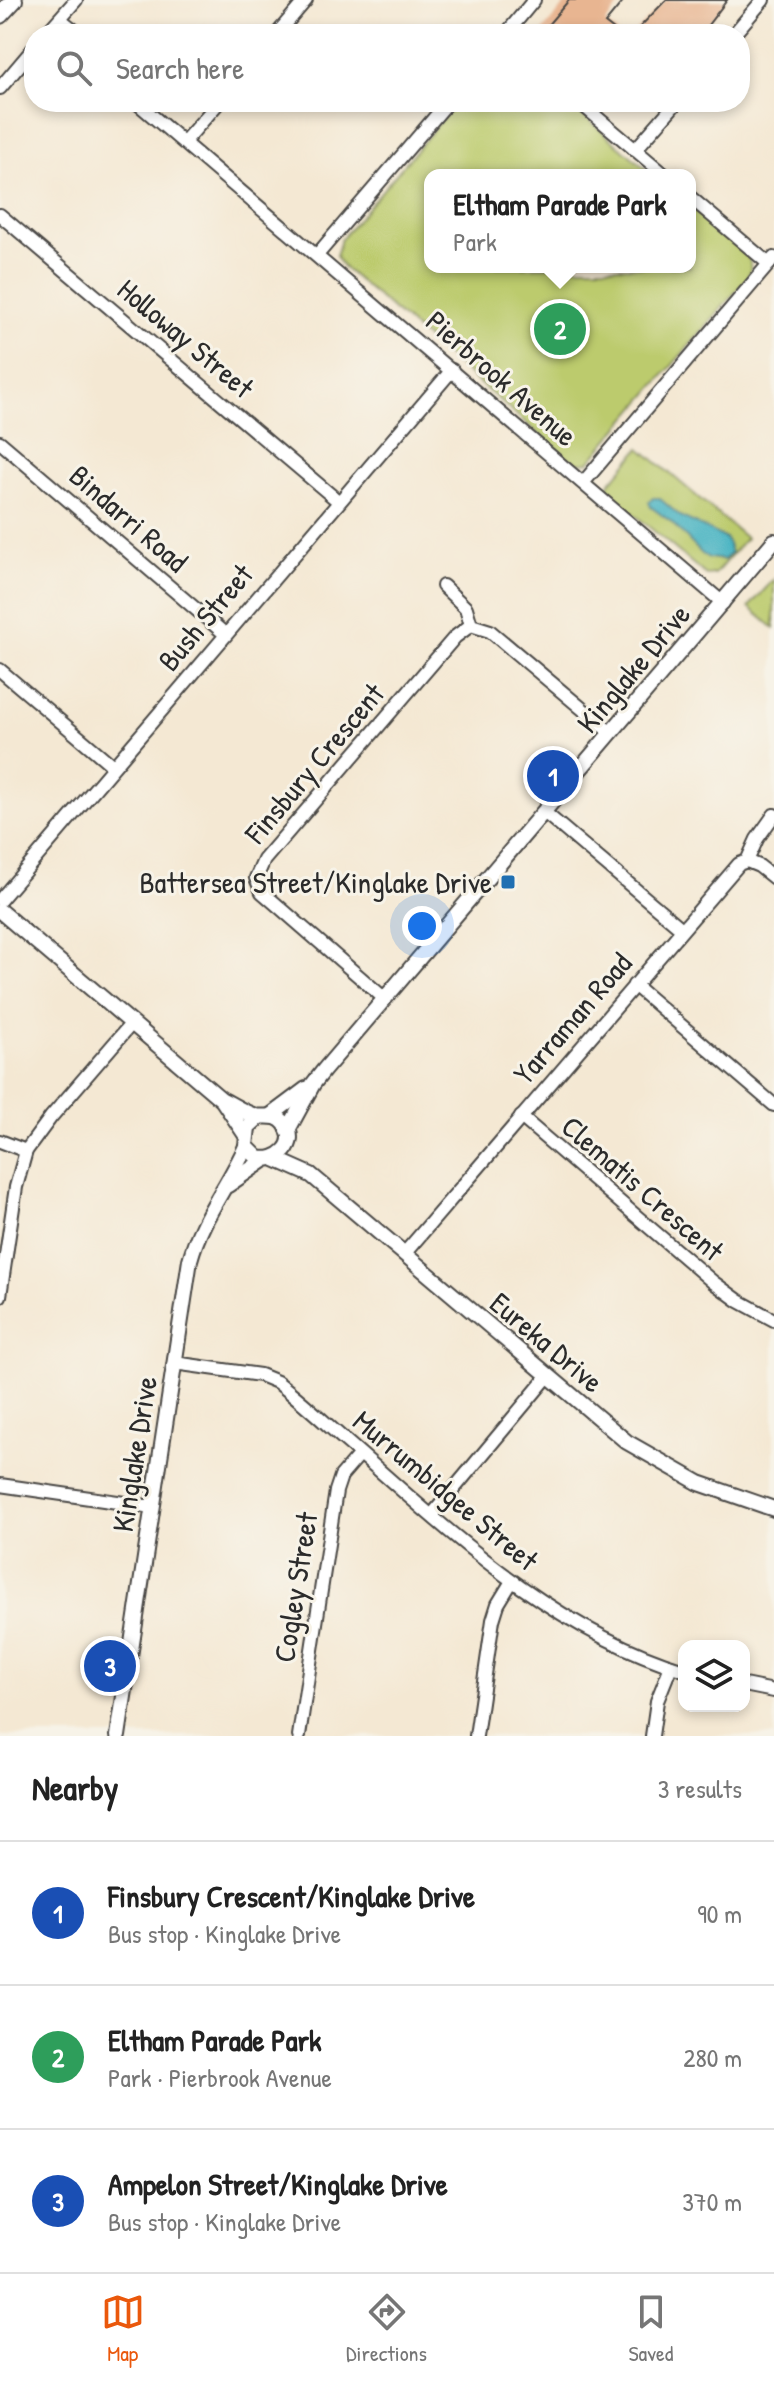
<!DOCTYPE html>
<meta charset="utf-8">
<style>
:root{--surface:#fff;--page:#f2f2f2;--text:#222;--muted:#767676;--line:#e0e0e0;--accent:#ea580c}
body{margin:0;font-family:"Patrick Hand",sans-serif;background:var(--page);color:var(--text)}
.controls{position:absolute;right:24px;bottom:24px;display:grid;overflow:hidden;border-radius:16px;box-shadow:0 4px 12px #0003}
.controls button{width:72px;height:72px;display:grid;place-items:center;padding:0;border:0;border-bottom:2px solid var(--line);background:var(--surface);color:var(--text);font:40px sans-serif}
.you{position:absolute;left:422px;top:926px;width:28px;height:28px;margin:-20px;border:6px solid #fff;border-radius:50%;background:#1a73e8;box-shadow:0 0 0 12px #1a73e833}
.badge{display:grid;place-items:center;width:52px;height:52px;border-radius:50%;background:var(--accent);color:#fff;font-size:26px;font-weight:700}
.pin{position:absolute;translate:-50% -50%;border:4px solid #fff;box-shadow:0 2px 8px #0006}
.popup{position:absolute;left:424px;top:169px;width:272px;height:104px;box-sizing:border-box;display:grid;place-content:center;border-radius:16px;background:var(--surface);filter:drop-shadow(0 2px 6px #0005);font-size:26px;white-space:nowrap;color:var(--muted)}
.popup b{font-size:30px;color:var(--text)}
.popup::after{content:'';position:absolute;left:50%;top:100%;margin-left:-16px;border:16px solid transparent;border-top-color:var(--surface)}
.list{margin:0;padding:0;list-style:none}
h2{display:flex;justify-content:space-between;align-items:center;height:104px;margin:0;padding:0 32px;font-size:34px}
h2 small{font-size:26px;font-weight:400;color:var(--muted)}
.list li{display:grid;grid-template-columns:52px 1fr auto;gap:24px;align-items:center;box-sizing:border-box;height:144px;padding:0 32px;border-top:2px solid var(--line)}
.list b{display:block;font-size:30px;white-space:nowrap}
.list p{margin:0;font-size:26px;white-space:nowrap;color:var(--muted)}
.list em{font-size:26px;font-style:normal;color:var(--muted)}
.icon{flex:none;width:44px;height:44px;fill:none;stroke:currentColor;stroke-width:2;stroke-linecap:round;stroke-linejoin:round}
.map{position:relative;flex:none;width:774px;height:1736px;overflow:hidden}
.search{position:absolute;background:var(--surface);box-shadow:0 4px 12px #0003;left:24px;right:24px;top:24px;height:88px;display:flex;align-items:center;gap:20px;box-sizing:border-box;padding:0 28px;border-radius:32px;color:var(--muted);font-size:30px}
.sheet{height:536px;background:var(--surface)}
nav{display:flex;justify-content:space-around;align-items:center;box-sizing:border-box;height:112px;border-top:2px solid var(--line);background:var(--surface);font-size:22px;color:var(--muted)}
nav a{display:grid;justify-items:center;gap:4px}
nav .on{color:var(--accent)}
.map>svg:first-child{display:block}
</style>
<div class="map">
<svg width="774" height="1736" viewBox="0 0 774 1736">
<rect width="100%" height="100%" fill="#f7f3e8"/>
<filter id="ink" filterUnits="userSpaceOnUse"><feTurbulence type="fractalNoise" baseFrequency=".0125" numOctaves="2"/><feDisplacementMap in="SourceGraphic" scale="16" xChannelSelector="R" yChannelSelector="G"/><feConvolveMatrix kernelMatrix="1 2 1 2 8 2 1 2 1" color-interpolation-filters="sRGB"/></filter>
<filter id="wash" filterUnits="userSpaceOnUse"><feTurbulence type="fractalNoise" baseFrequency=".006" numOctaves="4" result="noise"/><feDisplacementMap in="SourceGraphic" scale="32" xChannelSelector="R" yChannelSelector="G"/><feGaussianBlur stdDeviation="1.8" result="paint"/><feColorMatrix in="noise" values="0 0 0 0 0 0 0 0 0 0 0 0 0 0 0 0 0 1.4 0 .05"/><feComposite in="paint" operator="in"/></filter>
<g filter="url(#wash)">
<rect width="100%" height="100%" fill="#f4e8d3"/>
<!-- green -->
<g fill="#bccb6d" stroke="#747b4c" stroke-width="2">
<path d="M 457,102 L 568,102 L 653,175 L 430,175 L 430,267 L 690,267 L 690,206 L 744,252 C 753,262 752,271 745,281 L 589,462 L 578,463 L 567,458 L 343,267 L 336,256 L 341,239 Z"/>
<polygon points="640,448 746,538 715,574 706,575 609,493 609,484"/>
<polygon points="774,579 774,628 749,607"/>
</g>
<!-- water -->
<polygon fill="#46b3c2" stroke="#386f76" stroke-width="2" points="653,498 659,498 680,516 721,536 726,539 731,553 724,560 709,558 702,554 670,521 651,507 649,502"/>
<g id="blocks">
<!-- building -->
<g fill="#e8b591">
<polygon points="569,0 624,0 605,23 619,34 540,34"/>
<polygon points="666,0 727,0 701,34 633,34"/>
</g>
</g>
</g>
<g filter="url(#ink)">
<use href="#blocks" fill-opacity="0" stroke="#494744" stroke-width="2"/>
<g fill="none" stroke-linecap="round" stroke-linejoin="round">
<!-- minor casing -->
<g stroke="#494744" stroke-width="16">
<g id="minor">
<polyline points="60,19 79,34"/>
<polyline points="46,34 76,0"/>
<polyline points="277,34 306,0"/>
<polyline points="506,34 534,0"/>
<polyline points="734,34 763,0"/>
<polyline points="0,88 34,48"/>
<polyline points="136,102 723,603"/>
<polyline points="579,102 665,175"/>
<polyline points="185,141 219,102"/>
<polyline points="635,150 677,102"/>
<polyline points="690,197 769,264"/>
<polyline points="0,215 338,501"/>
<polyline points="317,255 448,102"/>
<polyline points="0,442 225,634"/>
<polyline points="583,483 774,258"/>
<polyline points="443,586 466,608 471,625"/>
<polyline points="0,670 113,766"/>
<polyline points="544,812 682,929"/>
<polyline points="747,861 759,866 774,878"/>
<polyline points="0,900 452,370"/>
<polyline points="634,985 774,1105"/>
<polyline points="385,999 262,892 256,878 264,860 455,637 471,625 490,631 611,733"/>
<polyline points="521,1117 713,1282 739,1301 774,1320"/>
<polyline points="0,1141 26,1151"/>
<polyline points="404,1254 739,864 747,861 757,839 774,815"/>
<polyline points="0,1296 16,1187 26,1151 51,1117 132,1023"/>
<path d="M 174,1363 L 260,1375 L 277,1382 C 301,1400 324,1422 347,1442 C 449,1531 551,1630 684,1670"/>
<polyline points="0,1485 152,1507"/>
<polyline points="432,1515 548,1376"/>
<polyline points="744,1685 774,1691"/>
<polyline points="299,1736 336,1491 341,1476 360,1454"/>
<polyline points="476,1736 493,1620 498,1604 512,1581"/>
<polyline points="652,1736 657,1701 671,1666"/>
</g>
</g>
<!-- tertiary casing -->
<g stroke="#494744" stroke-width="18">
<g id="tertiary">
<path d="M 0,911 L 221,1099 C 232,1104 244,1113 256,1116 C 266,1118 277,1113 285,1124 C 300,1144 278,1163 258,1158 L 246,1146 L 248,1127 L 259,1117"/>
<polyline points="223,1101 245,1134"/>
<polyline points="270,1116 306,1089"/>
<polyline points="288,1130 313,1084 324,1070 774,541"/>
<polyline points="275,1159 311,1175 627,1442 699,1483 774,1509"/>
<polyline points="228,1185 264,1160"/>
<path d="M 118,1736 L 190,1260 C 201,1218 229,1185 246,1146"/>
</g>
</g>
<!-- secondary casing -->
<g stroke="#494744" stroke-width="20">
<polyline id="secondary" points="0,15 14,0"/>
</g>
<!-- minor -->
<use href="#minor" stroke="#fff" stroke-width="12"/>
<!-- tertiary -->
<use href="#tertiary" stroke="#fff" stroke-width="14"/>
<!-- secondary -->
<use href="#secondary" stroke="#fff" stroke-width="16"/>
</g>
</g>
<!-- markers -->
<rect fill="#1f6fb2" stroke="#f7f3e8" stroke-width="3" x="500" y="874" width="16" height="16" rx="4"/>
<g text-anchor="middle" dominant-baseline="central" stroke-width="6" stroke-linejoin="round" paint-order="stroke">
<!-- street labels -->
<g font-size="30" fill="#2b2b2b" stroke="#f7f3e8">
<text transform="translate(186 338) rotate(40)">Holloway Street</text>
<text transform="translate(502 378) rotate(41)">Pierbrook Avenue</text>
<text transform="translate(129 518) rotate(41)">Bindarri Road</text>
<text transform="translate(205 617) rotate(-50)">Bush Street</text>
<text transform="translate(633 668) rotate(-50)">Kinglake Drive</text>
<text transform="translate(314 763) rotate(-50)">Finsbury Crescent</text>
<text transform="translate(572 1018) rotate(-49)">Yarraman Road</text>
<text transform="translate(643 1188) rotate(41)">Clematis Crescent</text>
<text transform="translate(547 1342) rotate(40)">Eureka Drive</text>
<text transform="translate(134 1454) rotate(-81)">Kinglake Drive</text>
<text transform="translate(446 1490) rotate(40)">Murrumbidgee Street</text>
<text transform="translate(295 1587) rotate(-81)">Cogley Street</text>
</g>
<!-- poi labels -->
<g font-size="30" fill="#2b2b2b" stroke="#f7f3e8" text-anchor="end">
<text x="492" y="882">Battersea Street/Kinglake Drive</text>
</g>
</g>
</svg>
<div class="controls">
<button><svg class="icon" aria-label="layers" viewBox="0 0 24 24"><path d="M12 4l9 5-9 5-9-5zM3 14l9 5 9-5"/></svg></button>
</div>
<div class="you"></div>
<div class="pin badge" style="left:553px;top:776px;background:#1a4fb4">1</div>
<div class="pin badge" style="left:560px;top:329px;background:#2e9e5b">2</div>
<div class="popup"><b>Eltham Parade Park</b>Park</div>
<div class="pin badge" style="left:110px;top:1666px;background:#1a4fb4">3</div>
<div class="search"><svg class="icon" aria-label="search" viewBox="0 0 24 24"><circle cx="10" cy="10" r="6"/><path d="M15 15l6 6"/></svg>Search here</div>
</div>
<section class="sheet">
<h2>Nearby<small>3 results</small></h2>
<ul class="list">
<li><span class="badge" style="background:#1a4fb4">1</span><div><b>Finsbury Crescent/Kinglake Drive</b><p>Bus stop · Kinglake Drive</p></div><em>90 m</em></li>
<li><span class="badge" style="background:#2e9e5b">2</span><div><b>Eltham Parade Park</b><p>Park · Pierbrook Avenue</p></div><em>280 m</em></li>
<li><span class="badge" style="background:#1a4fb4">3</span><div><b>Ampelon Street/Kinglake Drive</b><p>Bus stop · Kinglake Drive</p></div><em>370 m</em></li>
</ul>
</section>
<nav>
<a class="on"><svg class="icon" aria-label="map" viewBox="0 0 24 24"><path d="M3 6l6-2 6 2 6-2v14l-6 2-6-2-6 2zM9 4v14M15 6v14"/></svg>Map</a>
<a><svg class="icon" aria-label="directions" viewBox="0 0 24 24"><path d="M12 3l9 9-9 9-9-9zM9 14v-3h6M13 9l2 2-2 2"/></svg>Directions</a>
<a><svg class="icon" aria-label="saved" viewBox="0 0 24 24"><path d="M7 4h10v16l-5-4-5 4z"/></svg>Saved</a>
</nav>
